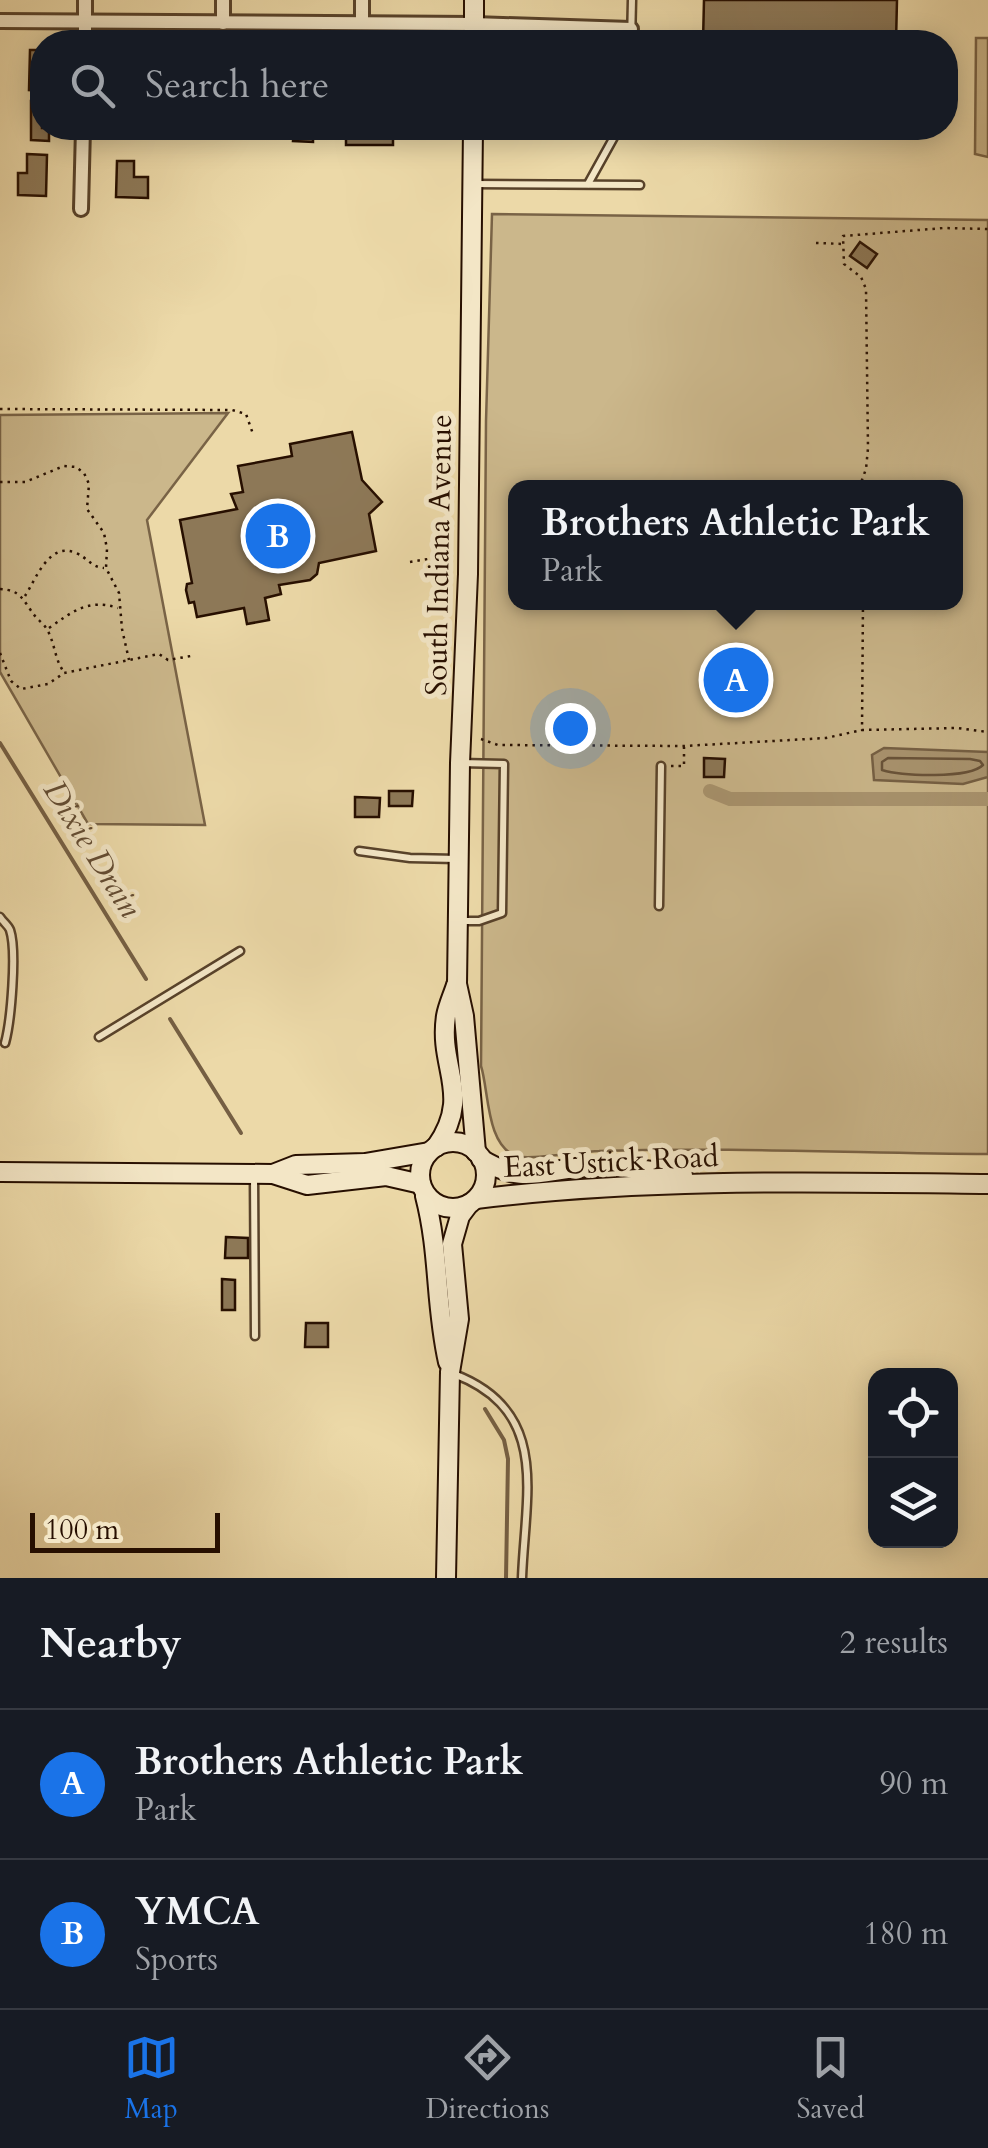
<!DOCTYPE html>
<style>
:root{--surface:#171b24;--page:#20242c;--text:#f1f3f6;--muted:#9ea1a6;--line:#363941;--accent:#1a73e8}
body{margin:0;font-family:Cardo,serif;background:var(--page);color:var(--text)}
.controls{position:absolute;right:30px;bottom:30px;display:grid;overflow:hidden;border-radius:20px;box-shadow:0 5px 25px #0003}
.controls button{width:90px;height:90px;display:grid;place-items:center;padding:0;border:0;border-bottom:2px solid var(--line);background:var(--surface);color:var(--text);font:50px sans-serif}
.scale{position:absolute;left:30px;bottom:25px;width:190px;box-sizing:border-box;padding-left:10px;border:5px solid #270f00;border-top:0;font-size:28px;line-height:35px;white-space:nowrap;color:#270f00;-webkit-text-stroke:8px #f3e6c6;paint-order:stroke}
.you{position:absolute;left:570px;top:728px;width:35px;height:35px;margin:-25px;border:8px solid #fff;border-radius:50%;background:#1a73e8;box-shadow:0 0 0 15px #1a73e833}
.badge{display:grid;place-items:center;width:65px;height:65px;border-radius:50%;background:var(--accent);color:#fff;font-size:32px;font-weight:700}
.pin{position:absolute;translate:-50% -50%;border:5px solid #fff;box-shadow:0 2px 10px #0006}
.popup{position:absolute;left:508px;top:480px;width:455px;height:130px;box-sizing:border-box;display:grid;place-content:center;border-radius:20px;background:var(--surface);filter:drop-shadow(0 2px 8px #0005);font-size:32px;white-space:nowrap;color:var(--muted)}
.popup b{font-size:38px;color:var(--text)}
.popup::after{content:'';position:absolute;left:50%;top:100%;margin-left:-20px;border:20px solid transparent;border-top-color:var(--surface)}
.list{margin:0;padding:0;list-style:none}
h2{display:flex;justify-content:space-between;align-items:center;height:130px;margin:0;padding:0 40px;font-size:42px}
h2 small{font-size:32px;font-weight:400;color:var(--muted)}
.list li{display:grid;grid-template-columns:65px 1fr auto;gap:30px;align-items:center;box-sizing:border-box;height:150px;padding:0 40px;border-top:2px solid var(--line)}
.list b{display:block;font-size:38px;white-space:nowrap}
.list p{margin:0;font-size:32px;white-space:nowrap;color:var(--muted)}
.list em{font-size:32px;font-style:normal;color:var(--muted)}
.icon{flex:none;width:55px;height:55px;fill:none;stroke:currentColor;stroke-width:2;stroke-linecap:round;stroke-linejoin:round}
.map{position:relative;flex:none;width:988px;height:1578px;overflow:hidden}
.search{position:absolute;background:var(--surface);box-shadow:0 5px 25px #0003;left:30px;right:30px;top:30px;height:110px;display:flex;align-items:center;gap:25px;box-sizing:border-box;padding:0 35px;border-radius:40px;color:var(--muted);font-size:38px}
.sheet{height:430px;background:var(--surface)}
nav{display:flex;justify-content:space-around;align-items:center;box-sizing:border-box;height:140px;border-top:2px solid var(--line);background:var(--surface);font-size:28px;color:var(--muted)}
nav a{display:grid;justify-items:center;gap:5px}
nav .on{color:var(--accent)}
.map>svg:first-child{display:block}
</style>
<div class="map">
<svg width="988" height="1578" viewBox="0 0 988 1578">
<rect width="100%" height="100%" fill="#ecd9a8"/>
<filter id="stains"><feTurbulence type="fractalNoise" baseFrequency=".002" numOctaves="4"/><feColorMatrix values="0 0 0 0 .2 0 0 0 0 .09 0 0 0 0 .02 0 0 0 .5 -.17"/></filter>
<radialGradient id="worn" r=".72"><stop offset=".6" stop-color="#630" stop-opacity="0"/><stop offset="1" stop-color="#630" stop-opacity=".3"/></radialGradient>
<!-- green -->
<g fill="#cbb78b" stroke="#796346" stroke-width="2.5" fill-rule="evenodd">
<polygon points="976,38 988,38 988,157 975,154"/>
<path d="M 492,214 L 988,220 L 988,1154 C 859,1153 728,1147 599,1151 C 581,1151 529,1161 516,1156 C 486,1145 489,1091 481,1066 L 486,421 ZM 516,488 L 956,488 L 956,602 L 516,602 Z"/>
<polygon points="228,413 147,520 205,825 88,824 0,672 0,415"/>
</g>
<!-- water -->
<polygon fill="#a9946f" stroke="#755f43" stroke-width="2.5" points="884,748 988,752 988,777 963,784 874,780 872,755"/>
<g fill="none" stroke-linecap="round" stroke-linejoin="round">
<!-- shore -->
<path stroke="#685238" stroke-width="2.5" d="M 888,758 L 970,759 L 980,761 L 983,765 C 969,779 902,776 882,770 L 882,762 Z"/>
<!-- stream -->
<g stroke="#755f43" stroke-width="4">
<polyline points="0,743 146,979"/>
<polyline points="170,1019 241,1133"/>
<polyline points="485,1409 504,1440 508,1459 506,1578"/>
</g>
<!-- canal -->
<polyline stroke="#a9946f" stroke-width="14" points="710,791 730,799 988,799"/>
</g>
<!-- building -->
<g fill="#8d7857" stroke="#270f00" stroke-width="2.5">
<polygon points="704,0 897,0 896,42 703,42"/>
<polygon points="30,50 42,50 42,91 29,90"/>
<polygon points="31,101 42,102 42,128 49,128 49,141 31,140"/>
<polygon points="294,128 313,128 313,142 293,141"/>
<rect x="346" y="128" width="47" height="17"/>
<polygon points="27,154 47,155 46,196 18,195 18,173 27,173"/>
<polygon points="117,161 134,161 134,177 148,177 148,198 116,197"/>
<polygon points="860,242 877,254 867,268 850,256"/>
<polygon points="352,432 362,480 382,502 369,514 376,551 319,563 317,574 310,580 279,585 281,594 265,598 269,620 247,624 244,608 197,617 194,602 189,603 186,590 187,584 192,583 180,520 237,509 231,494 243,492 238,466 292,456 290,444"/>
<polygon points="704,758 725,759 724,777 704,777"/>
<polygon points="389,791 413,791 412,806 389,806"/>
<polygon points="355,797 380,798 379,817 355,817"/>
<polygon points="226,1237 248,1238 248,1258 225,1258"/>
<polygon points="222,1279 235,1280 235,1310 222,1310"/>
<polygon points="306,1323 328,1323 328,1347 305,1347"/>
</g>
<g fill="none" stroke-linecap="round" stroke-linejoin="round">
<!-- lane casing -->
<g stroke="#58422a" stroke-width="11">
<g id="lane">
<polyline points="631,42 632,0"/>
<polyline points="474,184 640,185"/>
<polyline points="588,184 619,128"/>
<polyline points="359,851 410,858 457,859"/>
<polyline points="659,906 661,766"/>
<path d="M 0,917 C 3,922 8,925 10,930 C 17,951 11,1021 5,1043"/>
<polyline points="458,921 479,921 502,913 504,764 461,763"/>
<polyline points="99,1037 240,951"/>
<polyline points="254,1176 255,1336"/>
<path d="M 454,1374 C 551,1411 525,1494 522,1578"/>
</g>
</g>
<!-- street casing -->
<g stroke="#58422a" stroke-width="18">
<g id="street">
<polyline points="0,21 474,24 631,29"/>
<polyline points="223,23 223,0"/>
<polyline points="362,23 362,0"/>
<polyline points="85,42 85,0"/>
<polyline points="81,209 83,128"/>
</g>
</g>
<!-- secondary casing -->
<g stroke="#270f00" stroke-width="22">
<g id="secondary">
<polyline points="474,42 474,0"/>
<polyline points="473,128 468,574 460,763 457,984 464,1016 476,1152"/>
<circle cx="453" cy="1175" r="33"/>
<path d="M 436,1147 C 473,1094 438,1069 446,1016 C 448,1005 453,995 456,985"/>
<path d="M 481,1159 C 525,1186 542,1169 588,1167 C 620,1165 652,1171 683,1175"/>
<polyline points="0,1172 273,1174 307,1185 386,1176 421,1184"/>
<polyline points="273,1174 296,1165 365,1163 429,1152"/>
<path d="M 425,1196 C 440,1254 435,1305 448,1362"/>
<path d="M 476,1199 C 646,1178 817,1182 988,1184"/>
<polyline points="446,1578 450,1372 459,1319 452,1244 460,1216 469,1204"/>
</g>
</g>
<!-- path -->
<g stroke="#270f00" stroke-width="2.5" stroke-dasharray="2.5 5" stroke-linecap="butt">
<polyline points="816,243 844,244"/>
<polyline points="0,409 232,410 246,414 253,434"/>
<polyline points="0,482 25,482 64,466 76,467 84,473 89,484 87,509 104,533 107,549 106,568 119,593 122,629 129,660"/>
<polyline points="859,488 866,469 868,448 866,289 861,277 844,264 843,236 944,228 988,229"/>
<polyline points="410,562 452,555"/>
<path d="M 0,589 C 22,590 23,601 35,616 C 38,620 43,623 46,628 C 55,641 54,659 64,672"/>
<path d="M 25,596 C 36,579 49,541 76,553 C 88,558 91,567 104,568"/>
<polyline points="863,602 862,730 957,728 988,732"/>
<path d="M 49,628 C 72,612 88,598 118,608"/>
<polyline points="0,653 11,681 21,689 48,684 64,673 159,654 168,660 191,656"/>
<polyline points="481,739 498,745 684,746 826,738 862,730"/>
<polyline points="671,766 684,766 684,747"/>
</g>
<!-- lane -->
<use href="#lane" stroke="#f3e6c6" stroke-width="6"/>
<!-- street -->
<use href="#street" stroke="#f3e6c6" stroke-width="12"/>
<!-- secondary -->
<use href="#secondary" stroke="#f3e6c6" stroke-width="18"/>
</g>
<g text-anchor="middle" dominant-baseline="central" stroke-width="10" stroke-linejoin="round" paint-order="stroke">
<!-- street labels -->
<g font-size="30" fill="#270f00" stroke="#f3e6c6">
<text transform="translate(439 555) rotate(-89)">South Indiana Avenue</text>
<text transform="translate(611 1162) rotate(-3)">East Ustick Road</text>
</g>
<!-- water labels -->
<g font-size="32" font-style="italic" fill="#624b32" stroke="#f3e6c6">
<text transform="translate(92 849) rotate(58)">Dixie Drain</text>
</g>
</g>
<rect width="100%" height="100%" filter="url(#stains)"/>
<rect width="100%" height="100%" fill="url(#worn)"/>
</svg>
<div class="controls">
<button><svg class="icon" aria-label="locate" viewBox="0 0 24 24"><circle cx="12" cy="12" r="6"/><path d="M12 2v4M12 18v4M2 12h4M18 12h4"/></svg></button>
<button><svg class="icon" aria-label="layers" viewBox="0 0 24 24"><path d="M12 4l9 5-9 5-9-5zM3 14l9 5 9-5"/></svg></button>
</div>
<div class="scale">100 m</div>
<div class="you"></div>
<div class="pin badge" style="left:736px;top:680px">A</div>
<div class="popup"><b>Brothers Athletic Park</b>Park</div>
<div class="pin badge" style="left:278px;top:536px">B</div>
<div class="search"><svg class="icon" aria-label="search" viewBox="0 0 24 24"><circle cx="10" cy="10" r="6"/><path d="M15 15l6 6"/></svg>Search here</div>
</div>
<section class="sheet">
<h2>Nearby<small>2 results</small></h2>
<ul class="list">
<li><span class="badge">A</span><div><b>Brothers Athletic Park</b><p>Park</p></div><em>90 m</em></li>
<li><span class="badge">B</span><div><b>YMCA</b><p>Sports</p></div><em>180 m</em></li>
</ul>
</section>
<nav>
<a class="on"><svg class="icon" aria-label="map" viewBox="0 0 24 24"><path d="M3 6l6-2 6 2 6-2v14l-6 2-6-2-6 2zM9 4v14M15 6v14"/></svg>Map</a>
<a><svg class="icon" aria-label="directions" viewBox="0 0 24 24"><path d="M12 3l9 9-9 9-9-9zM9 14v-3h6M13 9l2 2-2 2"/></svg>Directions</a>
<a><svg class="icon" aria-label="saved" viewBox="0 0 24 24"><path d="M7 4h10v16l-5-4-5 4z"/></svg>Saved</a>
</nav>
